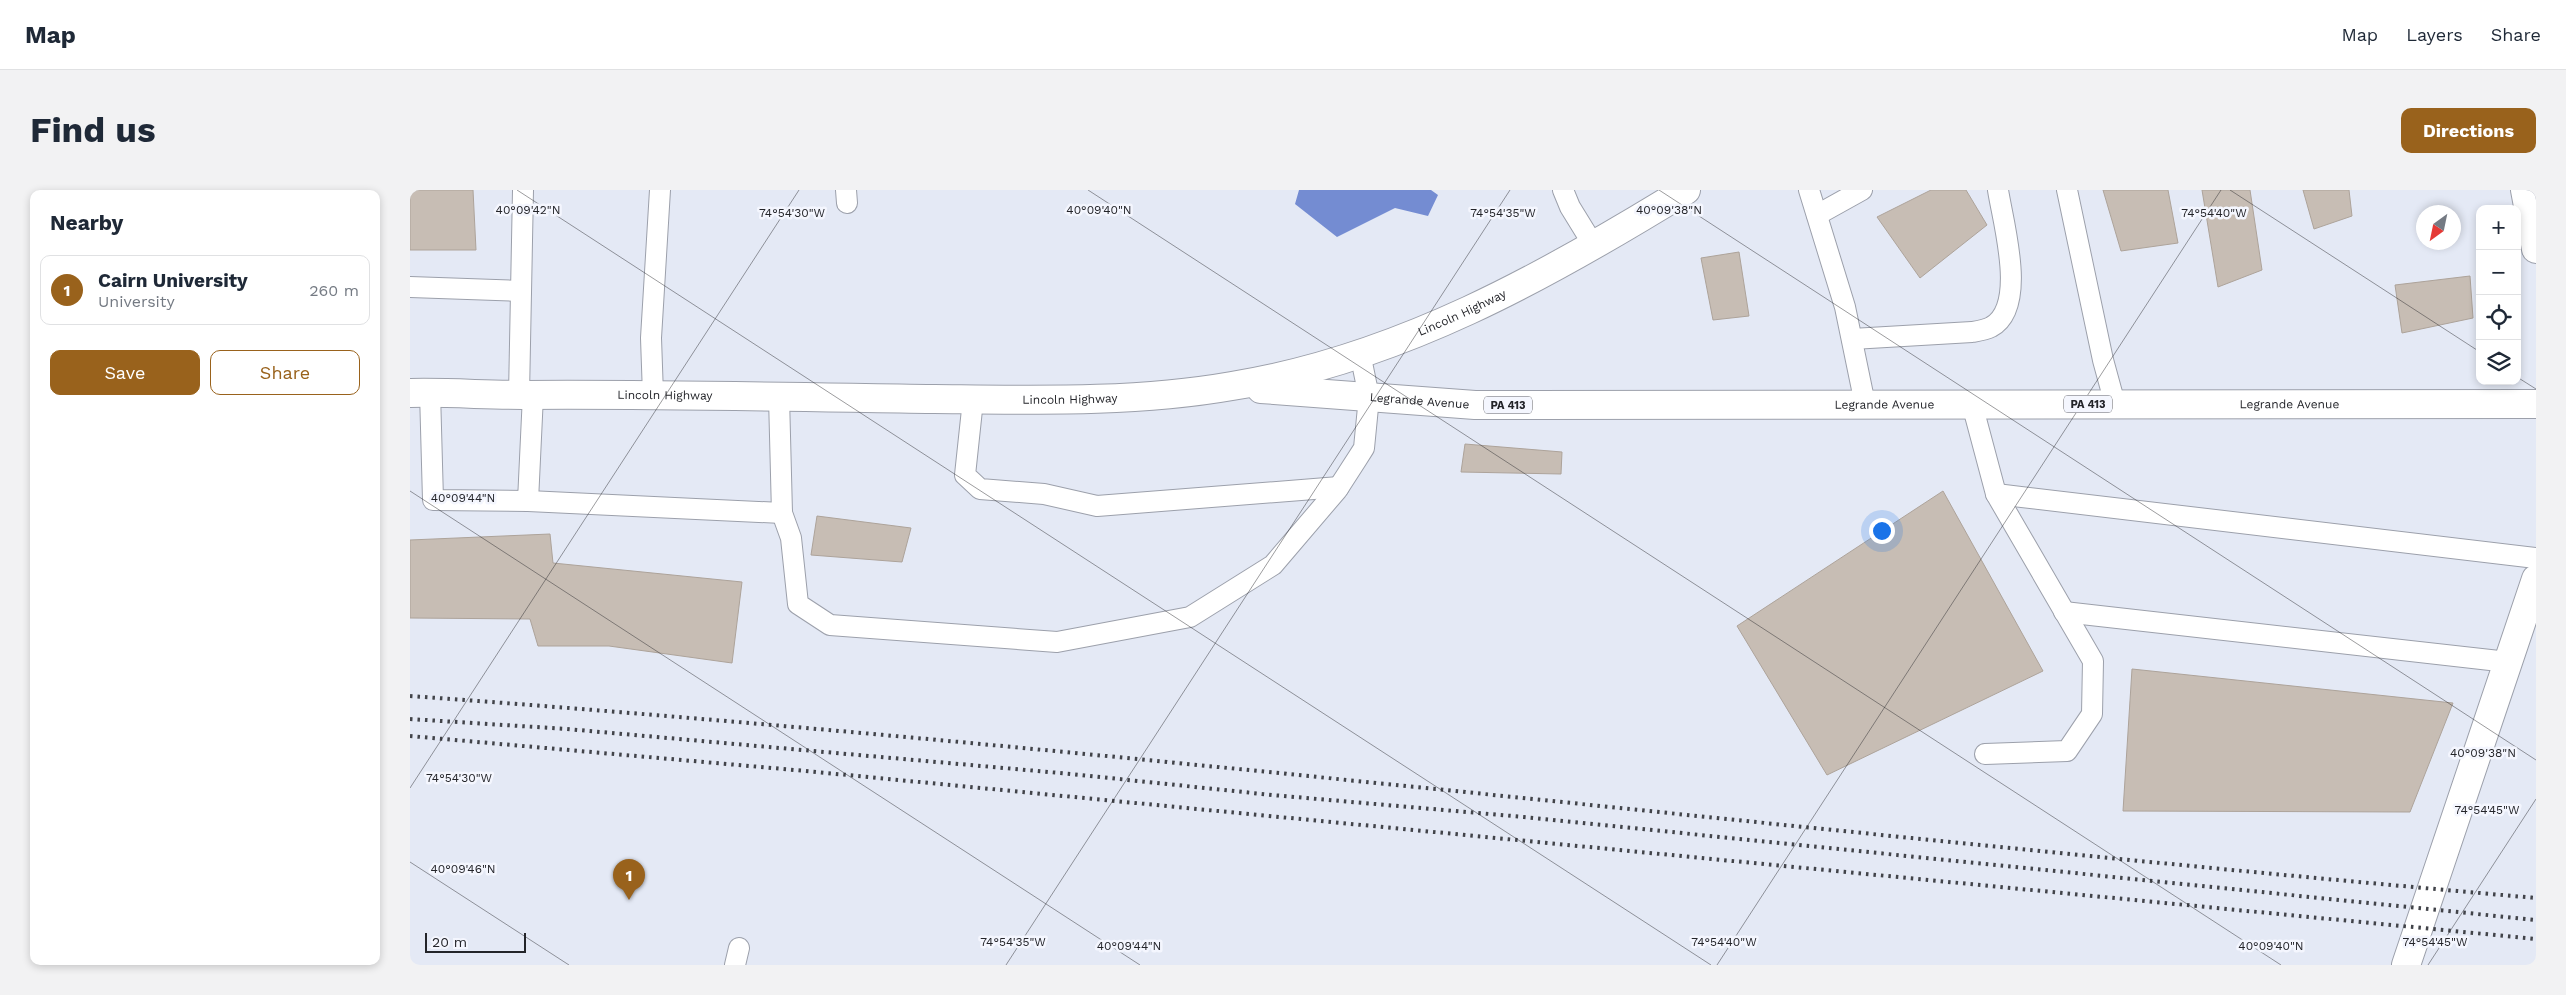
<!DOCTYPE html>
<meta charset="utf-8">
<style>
:root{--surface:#fff;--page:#f2f2f3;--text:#1f2937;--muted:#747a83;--line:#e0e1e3;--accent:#99621c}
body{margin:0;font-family:"Work Sans",sans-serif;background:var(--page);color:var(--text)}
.controls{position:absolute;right:15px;top:15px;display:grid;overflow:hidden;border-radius:10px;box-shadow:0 2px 8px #0003}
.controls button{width:45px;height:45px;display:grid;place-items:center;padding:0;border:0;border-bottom:1px solid var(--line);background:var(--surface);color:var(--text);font:25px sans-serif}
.compass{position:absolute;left:2006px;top:15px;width:45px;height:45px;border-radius:50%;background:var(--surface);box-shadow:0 2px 8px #0003;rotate:213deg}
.scale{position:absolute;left:15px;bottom:12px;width:101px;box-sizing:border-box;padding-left:5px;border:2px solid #232429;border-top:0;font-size:14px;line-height:18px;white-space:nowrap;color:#232429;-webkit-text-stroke:4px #f4f6fe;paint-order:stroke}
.you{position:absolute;left:1471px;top:340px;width:18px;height:18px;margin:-12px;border:4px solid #fff;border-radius:50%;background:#1a73e8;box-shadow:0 0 0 8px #1a73e833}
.badge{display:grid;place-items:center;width:32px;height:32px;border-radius:50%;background:var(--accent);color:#fff;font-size:16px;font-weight:700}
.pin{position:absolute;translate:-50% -41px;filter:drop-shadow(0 1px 2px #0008)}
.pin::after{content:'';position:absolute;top:26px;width:18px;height:15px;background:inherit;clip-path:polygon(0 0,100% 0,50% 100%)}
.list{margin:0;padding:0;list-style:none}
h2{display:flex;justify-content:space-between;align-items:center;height:65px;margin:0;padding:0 20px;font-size:21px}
h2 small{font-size:16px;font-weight:400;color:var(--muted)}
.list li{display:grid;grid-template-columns:32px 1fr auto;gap:15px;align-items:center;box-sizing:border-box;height:70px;margin:0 10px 10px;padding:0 10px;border:1px solid var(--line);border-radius:10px}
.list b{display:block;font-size:19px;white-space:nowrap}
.list p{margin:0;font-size:16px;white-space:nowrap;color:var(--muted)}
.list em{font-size:16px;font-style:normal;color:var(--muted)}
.actions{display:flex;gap:10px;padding:15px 20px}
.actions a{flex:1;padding:11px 0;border:1px solid var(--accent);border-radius:10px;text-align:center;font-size:18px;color:var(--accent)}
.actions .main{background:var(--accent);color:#fff}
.icon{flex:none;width:28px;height:28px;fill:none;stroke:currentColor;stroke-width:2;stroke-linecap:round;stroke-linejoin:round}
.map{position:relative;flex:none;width:2126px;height:775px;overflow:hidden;border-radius:10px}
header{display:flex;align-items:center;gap:30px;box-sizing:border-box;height:70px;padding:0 25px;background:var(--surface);border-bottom:1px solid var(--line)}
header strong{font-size:24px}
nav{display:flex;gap:28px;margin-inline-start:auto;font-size:18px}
.intro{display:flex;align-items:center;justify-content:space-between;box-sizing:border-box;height:120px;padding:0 30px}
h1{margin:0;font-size:35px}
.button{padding:12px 22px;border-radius:10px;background:var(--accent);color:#fff;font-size:18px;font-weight:700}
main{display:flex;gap:30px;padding:0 30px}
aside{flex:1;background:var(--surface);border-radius:10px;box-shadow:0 2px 8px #0003}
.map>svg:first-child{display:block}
</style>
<header>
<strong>Map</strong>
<nav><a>Map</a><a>Layers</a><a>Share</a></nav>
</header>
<div class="intro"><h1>Find us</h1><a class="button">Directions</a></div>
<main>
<aside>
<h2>Nearby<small></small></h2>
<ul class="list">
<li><span class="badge">1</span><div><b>Cairn University</b><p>University</p></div><em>260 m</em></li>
</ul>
<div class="actions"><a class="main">Save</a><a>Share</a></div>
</aside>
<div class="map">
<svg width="2126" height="775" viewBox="0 0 2126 775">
<rect width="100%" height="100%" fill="#e4e9f5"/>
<!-- water -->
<polygon fill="#748cd2" points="889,0 1021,0 1028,5 1018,26 985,18 927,47 885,14"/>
<!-- building -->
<g fill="#c7bdb4" stroke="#ada39a">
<polygon points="0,0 63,0 66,60 0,60"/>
<polygon points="1521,0 1556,0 1577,35 1510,88 1467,27"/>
<polygon points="1693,0 1758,0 1768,53 1711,61"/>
<polygon points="1792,0 1840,0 1852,80 1808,97"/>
<polygon points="1893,0 1939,0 1942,26 1904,39"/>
<polygon points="1329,62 1339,126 1303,130 1291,68"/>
<polygon points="2060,86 2063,128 1992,143 1985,95"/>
<polygon points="1055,254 1152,262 1151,284 1051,282"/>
<polygon points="1533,301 1633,481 1417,585 1327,436"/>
<polygon points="407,326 501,338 492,372 401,365"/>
<polygon points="140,344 143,373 332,392 322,473 199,456 128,456 120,429 0,428 0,350"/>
<polygon points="1722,479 2043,513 2000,622 1713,621"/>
</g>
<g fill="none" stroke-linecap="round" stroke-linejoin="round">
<!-- service casing -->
<g stroke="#9ca0ab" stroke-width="22">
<g id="service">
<polyline points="436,0 437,13"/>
<polyline points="1153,0 1160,17 1184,56"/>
<polyline points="1399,0 1435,117 1455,214"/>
<polyline points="1657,0 1693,170 1705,214"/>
<polyline points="1407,25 1452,0"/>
<polyline points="0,97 111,101"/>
<path d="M 1442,149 L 1562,142 C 1568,141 1575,140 1581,137 C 1618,117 1593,33 1588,0"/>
<polyline points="20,202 23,310 118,311 123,205"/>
<polyline points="109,205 113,0"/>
<polyline points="243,205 241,148 250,0"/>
<polyline points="563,210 555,285 570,299 634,304 687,316 929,297"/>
<polyline points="1562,214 1586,304 1683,471 1682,524 1657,561 1575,564"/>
<polyline points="1586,304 2126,368"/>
<polyline points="118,311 372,323 369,207"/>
<polyline points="372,323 381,348 388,414 420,435 647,452 780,427 863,375 927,300 947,269 954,258 959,207 950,163"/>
<polyline points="1654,422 2098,472"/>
<polyline points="325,775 329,758"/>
</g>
</g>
<!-- primary casing -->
<g stroke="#9ca0ab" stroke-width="30">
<g id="primary">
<polyline points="2115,0 2126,59"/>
<path id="s1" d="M 851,199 L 1065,215 L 2126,214"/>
<path id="s2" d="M 0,203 C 38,202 75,205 113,205 C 250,204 387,207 524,209 C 623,210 725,213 822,196 C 988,169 1135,87 1276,0"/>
<polyline points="1996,775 2126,389"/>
</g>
</g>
<!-- service -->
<use href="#service" stroke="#fff" stroke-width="20"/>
<!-- primary -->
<use href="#primary" stroke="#fff" stroke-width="28"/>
<!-- rail -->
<g stroke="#414349" stroke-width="4" stroke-dasharray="2.5 5" stroke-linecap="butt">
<path d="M 0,506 C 710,557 1417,646 2126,708"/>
<polyline points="0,529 157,539 661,584 862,605 1114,627 2126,730"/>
<polyline points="0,546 396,581 2126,749"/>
</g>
</g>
<!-- ticks -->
<path fill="none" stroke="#232429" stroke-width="1" stroke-opacity="0.45" d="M 107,0 L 1301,775M 678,0 L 1871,775M 1249,0 L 2126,570M 1820,0 L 2070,162M 2107,187 L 2126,199M 0,301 L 730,775M 0,598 L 389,0M 0,672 L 159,775M 596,775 L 1100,0M 1307,775 L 1811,0M 2018,775 L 2126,609"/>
<g text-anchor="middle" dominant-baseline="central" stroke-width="5" stroke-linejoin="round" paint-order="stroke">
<!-- shield labels -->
<g fill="#f4f6fe" stroke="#626369" stroke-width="1">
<rect x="1654" y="205.5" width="48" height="17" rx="4"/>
<rect x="1074" y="206.5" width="48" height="17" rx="4"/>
</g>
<g font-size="11" font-weight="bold" fill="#232429">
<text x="1678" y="214">PA 413</text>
<text x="1098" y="215">PA 413</text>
</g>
<!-- street labels -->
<g font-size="12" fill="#232429" stroke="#f4f6fe">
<text stroke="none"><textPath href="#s2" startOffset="1065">Lincoln Highway</textPath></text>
<text stroke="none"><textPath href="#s2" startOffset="255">Lincoln Highway</textPath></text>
<text stroke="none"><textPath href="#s2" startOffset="660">Lincoln Highway</textPath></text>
<text stroke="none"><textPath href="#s1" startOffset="159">Legrande Avenue</textPath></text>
<text stroke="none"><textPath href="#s1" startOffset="624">Legrande Avenue</textPath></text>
<text stroke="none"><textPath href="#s1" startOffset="1029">Legrande Avenue</textPath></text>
</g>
</g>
<g font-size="12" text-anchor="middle" fill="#232429" stroke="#f4f6fe" stroke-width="5" stroke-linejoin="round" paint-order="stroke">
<text x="118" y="24">40°09'42"N</text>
<text x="689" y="24">40°09'40"N</text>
<text x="1259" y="24">40°09'38"N</text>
<text x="1804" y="27">74°54'40"W</text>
<text x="382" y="27">74°54'30"W</text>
<text x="1093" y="27">74°54'35"W</text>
<text x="53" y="312">40°09'44"N</text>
<text x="2073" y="567">40°09'38"N</text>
<text x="49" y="592">74°54'30"W</text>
<text x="2077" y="624">74°54'45"W</text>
<text x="53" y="683">40°09'46"N</text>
<text x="603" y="756">74°54'35"W</text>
<text x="1314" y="756">74°54'40"W</text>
<text x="2025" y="756">74°54'45"W</text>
<text x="719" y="760">40°09'44"N</text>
<text x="1861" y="760">40°09'40"N</text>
</g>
</svg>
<div class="controls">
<button>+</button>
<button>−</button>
<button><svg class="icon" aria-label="locate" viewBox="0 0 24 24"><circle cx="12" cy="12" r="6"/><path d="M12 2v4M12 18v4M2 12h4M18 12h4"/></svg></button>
<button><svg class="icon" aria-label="layers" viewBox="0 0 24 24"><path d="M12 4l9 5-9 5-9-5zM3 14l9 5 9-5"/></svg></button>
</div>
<svg class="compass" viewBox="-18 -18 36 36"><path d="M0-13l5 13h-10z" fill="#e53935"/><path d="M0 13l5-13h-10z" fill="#747a83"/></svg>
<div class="scale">20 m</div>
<div class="you"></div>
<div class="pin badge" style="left:219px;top:710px">1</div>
</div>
</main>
